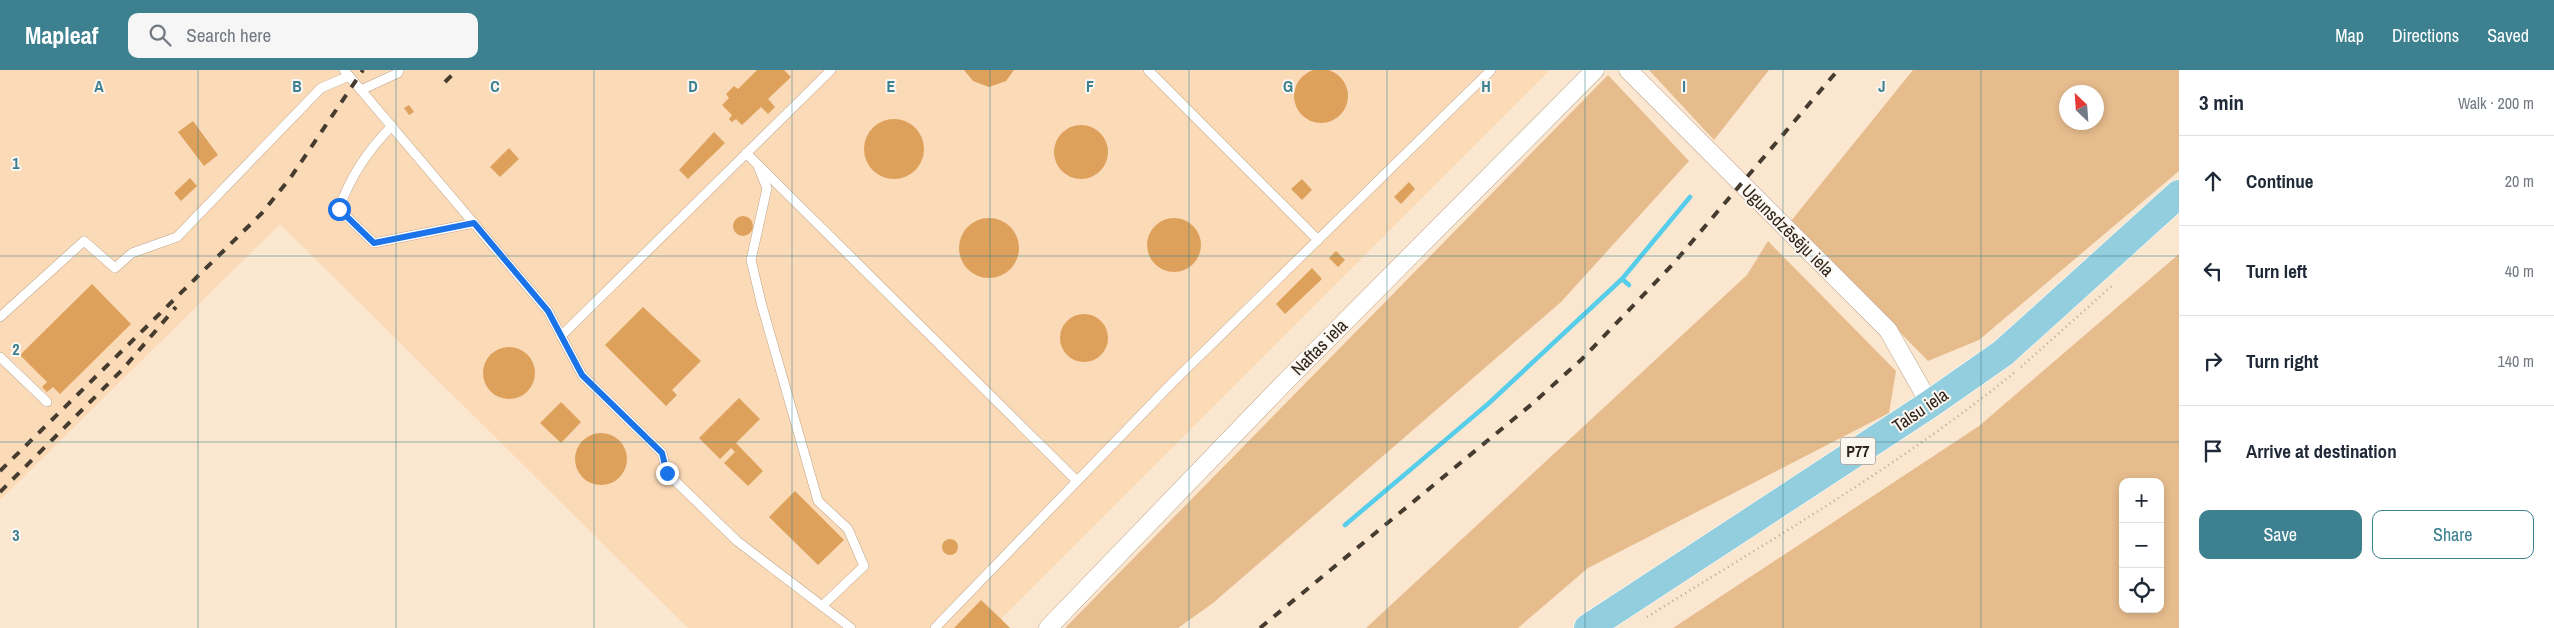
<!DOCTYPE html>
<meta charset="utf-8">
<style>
:root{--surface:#fff;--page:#f6f6f7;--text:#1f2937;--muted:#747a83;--line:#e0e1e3;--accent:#3d8090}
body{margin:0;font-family:"Archivo Narrow",sans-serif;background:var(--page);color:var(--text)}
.controls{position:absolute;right:15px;bottom:15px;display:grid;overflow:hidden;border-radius:10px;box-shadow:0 2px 8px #0003}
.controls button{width:45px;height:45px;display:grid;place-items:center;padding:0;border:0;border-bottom:1px solid var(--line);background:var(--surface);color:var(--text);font:25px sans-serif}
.compass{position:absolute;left:2059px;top:15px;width:45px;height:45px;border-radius:50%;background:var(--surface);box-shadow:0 2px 8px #0003;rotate:335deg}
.stop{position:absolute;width:15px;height:15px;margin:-11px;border:4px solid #1a73e8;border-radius:50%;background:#fff}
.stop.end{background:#1a73e8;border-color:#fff;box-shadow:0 1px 5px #0008}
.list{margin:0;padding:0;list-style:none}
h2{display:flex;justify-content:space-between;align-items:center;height:65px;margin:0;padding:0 20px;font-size:21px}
h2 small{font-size:16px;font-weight:400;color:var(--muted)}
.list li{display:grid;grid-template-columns:32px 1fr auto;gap:15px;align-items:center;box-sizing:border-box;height:90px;padding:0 20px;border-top:1px solid var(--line)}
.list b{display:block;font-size:19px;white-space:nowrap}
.list em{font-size:16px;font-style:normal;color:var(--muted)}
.actions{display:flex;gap:10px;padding:15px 20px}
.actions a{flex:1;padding:11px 0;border:1px solid var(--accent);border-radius:10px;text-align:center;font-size:18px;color:var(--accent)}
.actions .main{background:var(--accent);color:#fff}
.icon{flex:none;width:28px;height:28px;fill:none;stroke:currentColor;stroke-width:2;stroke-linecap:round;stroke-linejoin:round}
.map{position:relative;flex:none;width:2179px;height:558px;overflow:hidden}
header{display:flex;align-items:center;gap:30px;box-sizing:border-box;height:70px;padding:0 25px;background:var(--accent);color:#fff}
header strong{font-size:24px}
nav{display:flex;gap:28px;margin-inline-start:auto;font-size:18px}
.search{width:350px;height:45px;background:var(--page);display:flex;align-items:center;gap:12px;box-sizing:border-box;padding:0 18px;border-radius:10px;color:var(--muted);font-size:19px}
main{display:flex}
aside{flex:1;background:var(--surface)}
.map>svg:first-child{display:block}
</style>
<header>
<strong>Mapleaf</strong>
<div class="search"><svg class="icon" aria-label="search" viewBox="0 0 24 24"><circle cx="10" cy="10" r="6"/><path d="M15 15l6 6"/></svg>Search here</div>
<nav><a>Map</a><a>Directions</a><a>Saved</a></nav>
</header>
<main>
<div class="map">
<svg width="2179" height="558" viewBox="0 0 2179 558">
<rect width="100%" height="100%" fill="#fbe6cf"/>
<!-- built -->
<polygon fill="#fbdab8" points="0,0 1550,0 1001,549 981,530 954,558 688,558 280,154 0,430"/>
<!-- green -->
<g fill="#e6bc8d" fill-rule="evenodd">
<polygon points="1649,0 1769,0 1714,70"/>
<path d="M 1913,0 L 2179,0 L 2179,101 L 1979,270 L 1928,291 L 1791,151 ZM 2066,22 L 2096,22 L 2096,52 L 2066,52 Z"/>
<polygon points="1608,5 1689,91 1561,232 1213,533 1178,558 1065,558"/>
<polygon points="1768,171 1896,301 1889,343 1588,498 1518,558 1366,558 1747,205"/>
<path d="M 2179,184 L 2179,558 L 1673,558 L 1979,356 ZM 2123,412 L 2160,412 L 2160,539 L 2123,539 Z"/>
</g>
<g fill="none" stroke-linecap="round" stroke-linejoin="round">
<!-- stream -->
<g stroke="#56cdea" stroke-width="4.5">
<polyline points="1622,209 1629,215"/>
<polyline points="1345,455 1488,334 1622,209 1690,127"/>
</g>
</g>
<!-- building -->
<g fill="#dda15b">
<circle cx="1321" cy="26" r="27"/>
<polygon points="757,0 784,0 791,7 768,29 775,37 768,44 761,37 742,55 736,49 732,52 729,49 732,45 722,35 729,28 726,24 734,16 738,19"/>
<polygon points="964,0 1014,0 1006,11 989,17 973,11"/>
<polygon points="409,35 414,42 409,45 404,38"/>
<circle cx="894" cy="79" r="30"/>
<polygon points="193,51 218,85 204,96 178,62"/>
<circle cx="1081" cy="82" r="27"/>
<polygon points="714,62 725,73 688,109 679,100"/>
<polygon points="509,78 519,89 500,107 490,97"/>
<polygon points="190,108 197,116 181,131 174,123"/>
<polygon points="1302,109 1312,120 1302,130 1291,119"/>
<polygon points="1409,112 1415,119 1401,134 1394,127"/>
<circle cx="743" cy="156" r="10"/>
<circle cx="1174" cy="175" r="27"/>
<circle cx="989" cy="178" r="30"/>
<polygon points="1336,181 1345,190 1338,197 1329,188"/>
<polygon points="1312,198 1322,209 1285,244 1276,234"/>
<polygon points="92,214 131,254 60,324 53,317 47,322 42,317 47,312 20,285"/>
<polygon points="643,237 701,291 672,320 677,325 666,336 605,275"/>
<circle cx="1084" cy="268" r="24"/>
<circle cx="509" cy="303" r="26"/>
<polygon points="739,328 760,349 736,373 763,401 748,416 724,393 735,382 731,378 720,389 699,368"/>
<polygon points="561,332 581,352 561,373 540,353"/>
<circle cx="601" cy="389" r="26"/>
<polygon points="795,421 844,470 818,495 769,447"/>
<circle cx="950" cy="477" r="8"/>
<polygon points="981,530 1001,549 1010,558 954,558"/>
</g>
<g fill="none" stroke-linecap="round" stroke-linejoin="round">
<!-- lane casing -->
<g stroke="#bea58a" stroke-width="10">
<g id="lane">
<polyline points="344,0 548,241 582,305 662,383 667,403 737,471 851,558"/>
<polyline points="1148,0 1318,170"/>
<polyline points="361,20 398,3 399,0"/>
<path d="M 392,56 C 368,80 350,107 339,139 L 374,173 L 474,153"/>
<polyline points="746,83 1077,411"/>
<polyline points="758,96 767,118 751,190 762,236 818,431 848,459 864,496 822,536"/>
<polyline points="0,247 84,171 115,198 132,183 177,167 321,18 349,6"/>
<polyline points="561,266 831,0"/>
<polyline points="0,287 47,332"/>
<polyline points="935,558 1171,314 1491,0"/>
</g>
</g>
<!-- street casing -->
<g stroke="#bea58a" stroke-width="19">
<g id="street">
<polyline points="1628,0 1888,260 1930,334"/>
<polyline points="1048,558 1286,311 1595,0"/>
</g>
</g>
<!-- primary casing -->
<g stroke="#fff" stroke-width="29">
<polyline id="primary" points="1588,558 1930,334 2003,283 2179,124"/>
</g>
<!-- path -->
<g stroke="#baa895" stroke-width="2.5" stroke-dasharray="1 4" stroke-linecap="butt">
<polyline points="2021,297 2114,214"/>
<path d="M 1647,547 C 1772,469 1901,395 2015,302"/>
</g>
<!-- lane -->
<use href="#lane" stroke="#fff" stroke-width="9"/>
<!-- street -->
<use href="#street" stroke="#fff" stroke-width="18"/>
<!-- primary -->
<use href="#primary" stroke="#92cedd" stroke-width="28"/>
<!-- rail -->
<g stroke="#463b2f" stroke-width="4" stroke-dasharray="9 9" stroke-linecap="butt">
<polyline points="445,12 457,0"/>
<polyline points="0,401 262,143 291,107 363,0"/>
<polyline points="0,422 123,299 176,237"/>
<polyline points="1260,558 1532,334 1581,290 1673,194 1838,0"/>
</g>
</g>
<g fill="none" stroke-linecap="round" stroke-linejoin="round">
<!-- route -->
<polyline stroke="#1a73e8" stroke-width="6" points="339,139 374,173 474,153 548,241 582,305 662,383 667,403"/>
</g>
<!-- grid -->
<path fill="none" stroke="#3d8090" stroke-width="1" stroke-opacity="0.55" d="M 198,0 L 198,558M 396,0 L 396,558M 594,0 L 594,558M 792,0 L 792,558M 990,0 L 990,558M 1189,0 L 1189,558M 1387,0 L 1387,558M 1585,0 L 1585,558M 1783,0 L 1783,558M 1981,0 L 1981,558M 0,186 L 2179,186M 0,372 L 2179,372"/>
<g text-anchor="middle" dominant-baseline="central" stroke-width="4" stroke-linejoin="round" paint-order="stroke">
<!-- shield labels -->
<rect fill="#fcf6f0" stroke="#6c645a" stroke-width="1" x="1840.5" y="367.5" width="35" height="27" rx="4"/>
<g font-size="16" font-weight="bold" fill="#2f251a">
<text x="1858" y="381">P77</text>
</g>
<!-- street labels -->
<g font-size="18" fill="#2f251a" stroke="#fcf6f0">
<text transform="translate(1788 160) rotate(45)">Ugunsdzēsēju iela</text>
<text transform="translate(1319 277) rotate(-45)">Naftas iela</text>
<text transform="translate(1920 340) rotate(-34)">Talsu iela</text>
</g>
</g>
<g font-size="16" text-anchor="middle" font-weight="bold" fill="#3d8090" stroke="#fcf6f0" stroke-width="4" stroke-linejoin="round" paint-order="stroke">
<text x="99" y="22">A</text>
<text x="297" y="22">B</text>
<text x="495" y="22">C</text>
<text x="693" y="22">D</text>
<text x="891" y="22">E</text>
<text x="1090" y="22">F</text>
<text x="1288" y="22">G</text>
<text x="1486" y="22">H</text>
<text x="1684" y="22">I</text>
<text x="1882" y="22">J</text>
<text x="16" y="99">1</text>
<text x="16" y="285">2</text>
<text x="16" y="471">3</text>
</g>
</svg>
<div class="controls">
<button>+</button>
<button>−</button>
<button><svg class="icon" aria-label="locate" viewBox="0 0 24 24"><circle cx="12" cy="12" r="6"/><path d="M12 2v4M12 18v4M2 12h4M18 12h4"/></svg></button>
</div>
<svg class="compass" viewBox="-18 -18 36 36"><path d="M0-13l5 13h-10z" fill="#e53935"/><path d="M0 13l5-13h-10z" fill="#747a83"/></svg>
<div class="stop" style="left:339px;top:139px"></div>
<div class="stop end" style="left:667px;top:403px"></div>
</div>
<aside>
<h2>3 min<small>Walk · 200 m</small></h2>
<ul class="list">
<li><svg class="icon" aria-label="ahead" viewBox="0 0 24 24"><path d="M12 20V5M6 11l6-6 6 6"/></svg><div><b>Continue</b></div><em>20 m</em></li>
<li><svg class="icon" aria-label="left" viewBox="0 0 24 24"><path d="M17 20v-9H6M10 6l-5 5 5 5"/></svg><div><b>Turn left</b></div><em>40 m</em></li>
<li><svg class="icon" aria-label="right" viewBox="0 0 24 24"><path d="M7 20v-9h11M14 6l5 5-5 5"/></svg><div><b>Turn right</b></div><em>140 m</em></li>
<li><svg class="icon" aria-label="arrive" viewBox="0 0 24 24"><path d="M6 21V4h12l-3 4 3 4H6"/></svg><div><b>Arrive at destination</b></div></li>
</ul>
<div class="actions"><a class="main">Save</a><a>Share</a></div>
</aside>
</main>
